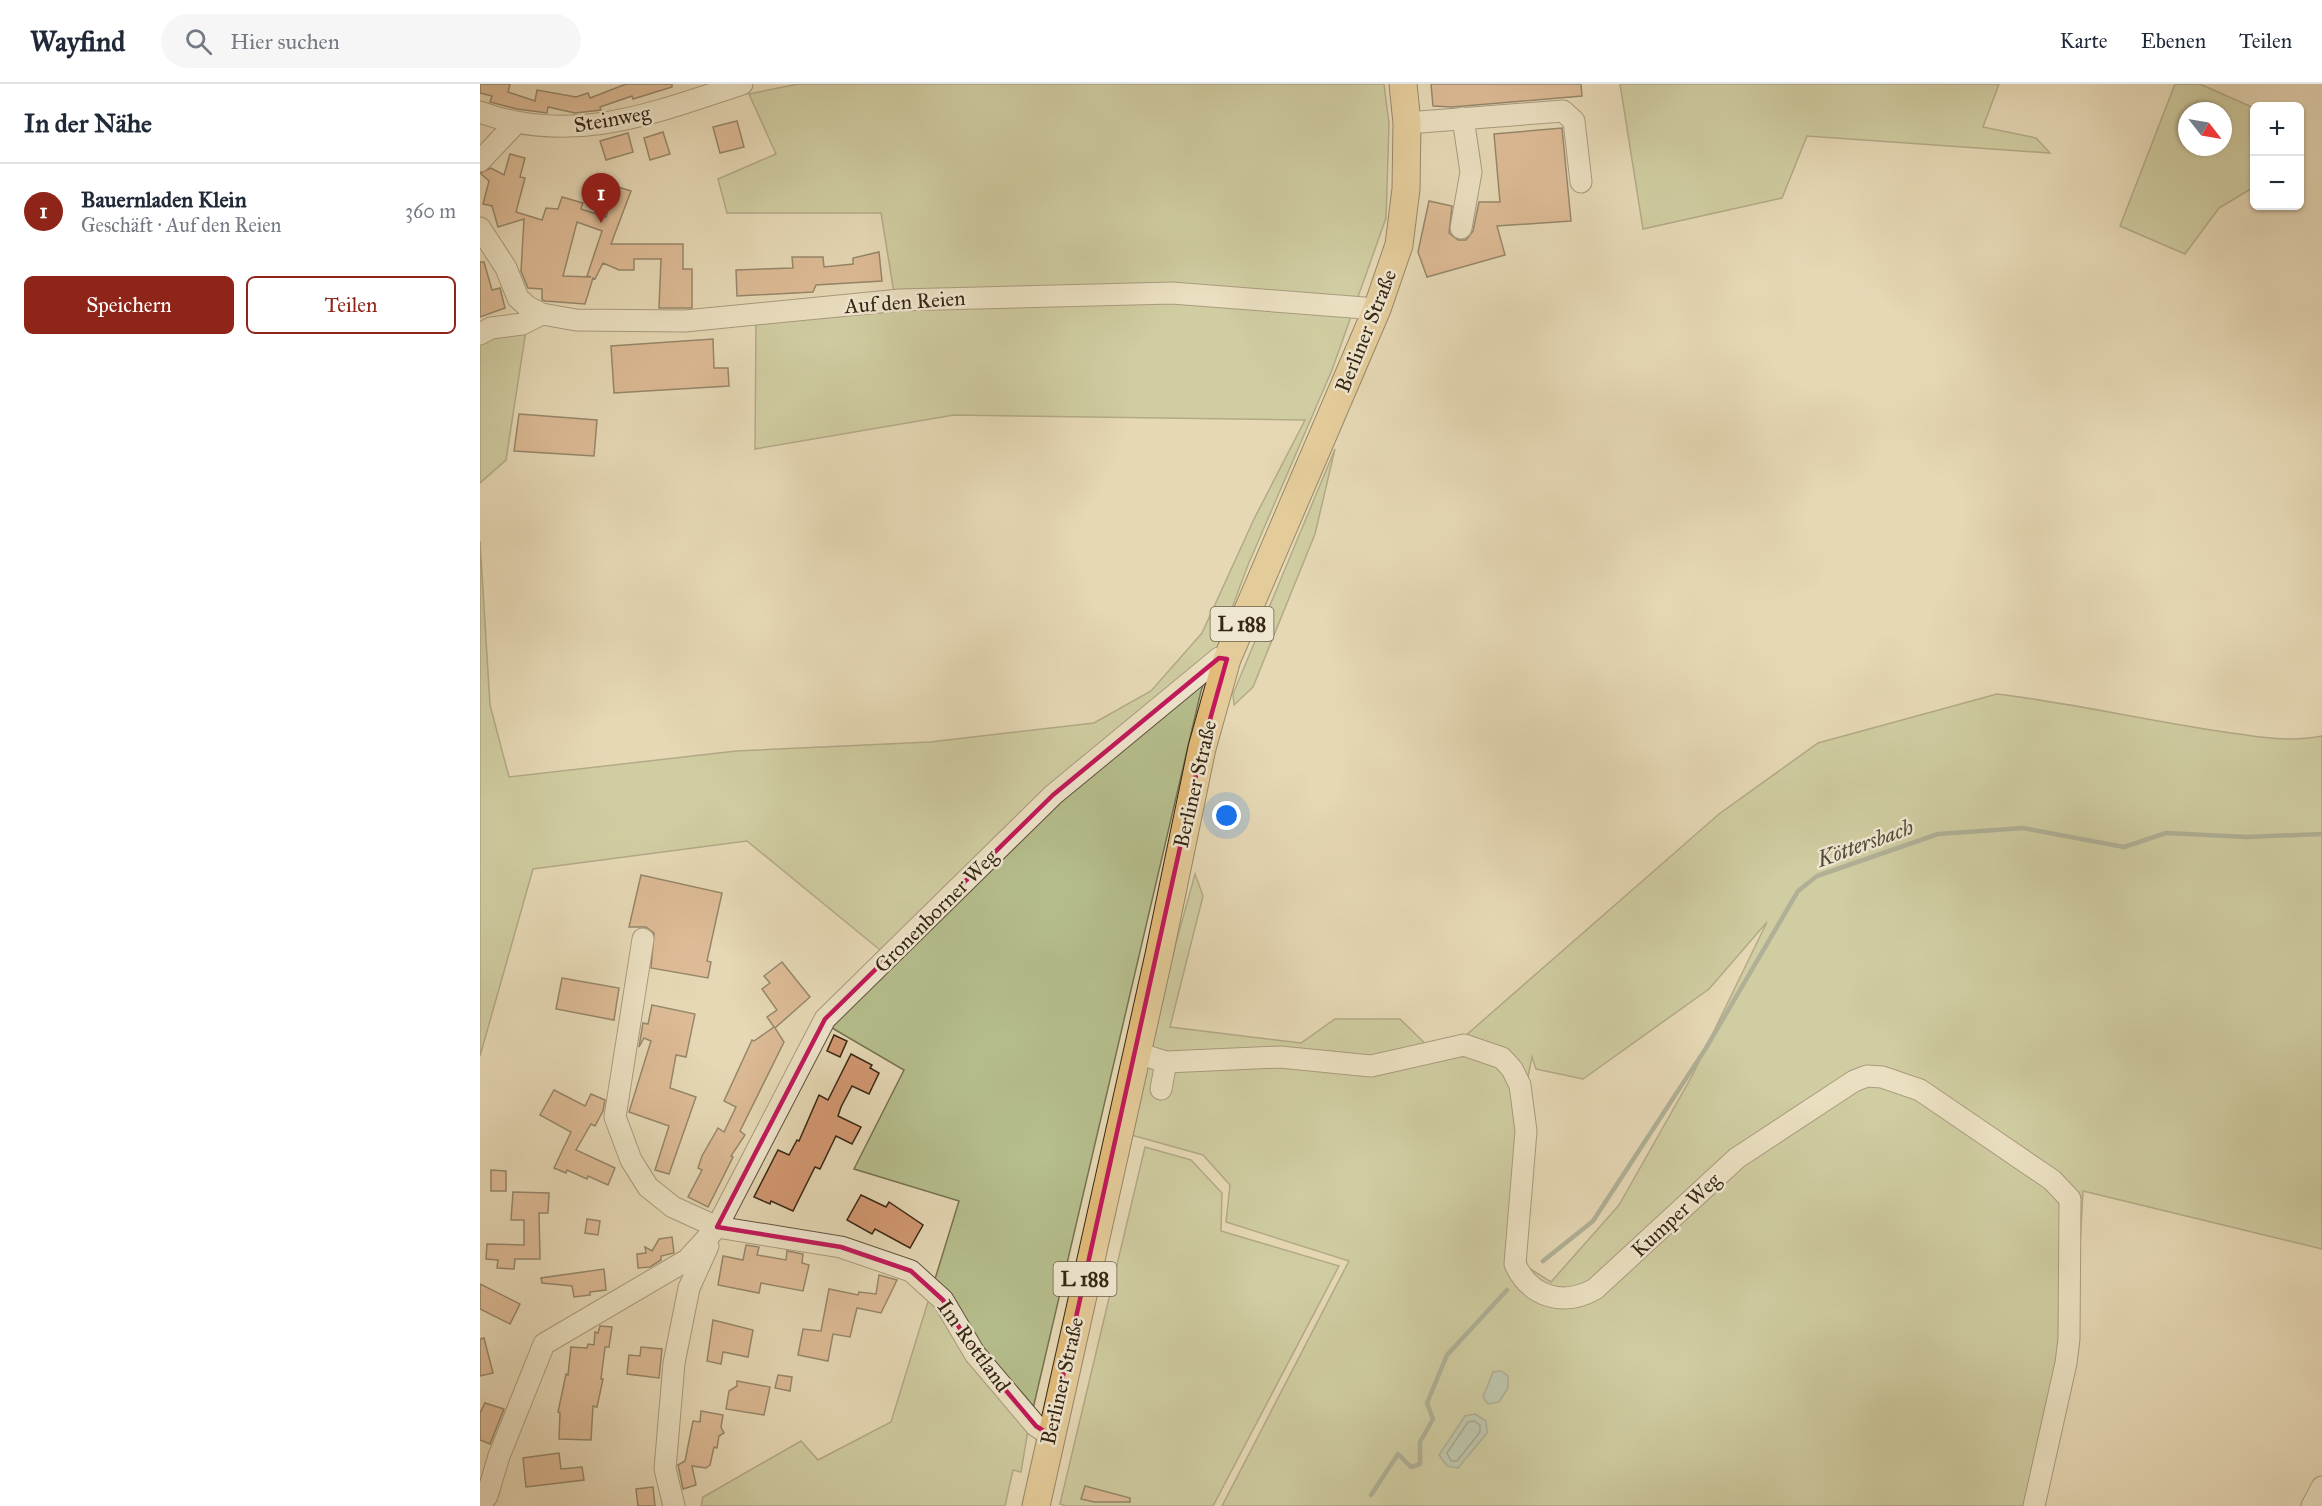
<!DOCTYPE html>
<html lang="de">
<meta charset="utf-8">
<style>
:root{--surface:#fff;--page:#f6f6f7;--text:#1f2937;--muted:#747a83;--line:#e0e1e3;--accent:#8f2418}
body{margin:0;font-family:"IM FELL Great Primer",serif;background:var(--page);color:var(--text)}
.controls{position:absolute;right:18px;top:18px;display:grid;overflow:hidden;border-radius:9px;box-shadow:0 2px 4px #0004}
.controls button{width:54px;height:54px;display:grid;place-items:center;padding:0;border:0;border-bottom:2px solid var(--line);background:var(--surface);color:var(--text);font:30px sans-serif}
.compass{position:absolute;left:1698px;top:18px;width:54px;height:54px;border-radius:50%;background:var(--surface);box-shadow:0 2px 4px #0004;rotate:121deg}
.you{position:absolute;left:747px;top:732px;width:21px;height:21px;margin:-15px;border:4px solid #fff;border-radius:50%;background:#1a73e8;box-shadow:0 0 0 9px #1a73e833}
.badge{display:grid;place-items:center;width:39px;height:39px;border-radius:50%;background:var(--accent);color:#fff;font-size:20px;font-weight:700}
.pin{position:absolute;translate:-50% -50px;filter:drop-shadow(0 2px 3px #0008)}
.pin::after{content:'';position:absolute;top:32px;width:21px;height:18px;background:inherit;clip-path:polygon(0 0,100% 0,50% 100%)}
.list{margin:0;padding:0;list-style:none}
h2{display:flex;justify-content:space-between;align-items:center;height:78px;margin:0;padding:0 24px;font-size:26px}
h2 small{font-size:20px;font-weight:400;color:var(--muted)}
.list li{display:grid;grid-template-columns:39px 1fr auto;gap:18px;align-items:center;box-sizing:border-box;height:96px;padding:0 24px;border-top:2px solid var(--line)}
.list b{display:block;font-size:22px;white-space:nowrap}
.list p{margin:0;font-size:20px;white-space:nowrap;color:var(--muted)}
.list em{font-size:20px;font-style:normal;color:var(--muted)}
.actions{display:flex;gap:12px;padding:18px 24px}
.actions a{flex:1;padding:14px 0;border:2px solid var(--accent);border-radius:9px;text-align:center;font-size:21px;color:var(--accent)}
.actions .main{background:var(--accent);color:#fff}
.icon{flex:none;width:33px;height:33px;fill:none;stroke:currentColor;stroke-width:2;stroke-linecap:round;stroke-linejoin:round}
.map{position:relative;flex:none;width:1842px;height:1422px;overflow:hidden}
header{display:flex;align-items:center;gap:36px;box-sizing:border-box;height:84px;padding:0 30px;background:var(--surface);border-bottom:2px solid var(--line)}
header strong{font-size:28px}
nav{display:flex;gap:33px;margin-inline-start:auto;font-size:21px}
.search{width:420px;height:54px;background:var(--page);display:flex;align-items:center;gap:15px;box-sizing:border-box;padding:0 21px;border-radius:33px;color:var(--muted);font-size:22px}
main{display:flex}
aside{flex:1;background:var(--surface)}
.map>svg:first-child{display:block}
</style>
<header>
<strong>Wayfind</strong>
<div class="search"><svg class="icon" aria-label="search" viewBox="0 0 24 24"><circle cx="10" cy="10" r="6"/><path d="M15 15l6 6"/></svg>Hier suchen</div>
<nav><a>Karte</a><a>Ebenen</a><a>Teilen</a></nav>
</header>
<main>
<aside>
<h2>In der Nähe<small></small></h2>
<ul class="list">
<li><span class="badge">1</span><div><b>Bauernladen Klein</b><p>Geschäft · Auf den Reien</p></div><em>360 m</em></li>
</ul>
<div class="actions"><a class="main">Speichern</a><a>Teilen</a></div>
</aside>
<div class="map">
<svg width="1842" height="1422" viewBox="0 0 1842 1422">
<rect width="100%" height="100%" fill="#e6d8b5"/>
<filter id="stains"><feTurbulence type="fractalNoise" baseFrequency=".00333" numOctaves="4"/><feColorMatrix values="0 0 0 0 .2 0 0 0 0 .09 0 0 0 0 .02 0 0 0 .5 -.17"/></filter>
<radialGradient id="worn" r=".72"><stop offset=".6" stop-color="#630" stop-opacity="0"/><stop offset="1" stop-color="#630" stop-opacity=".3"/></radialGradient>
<!-- green -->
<g fill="#b6be8d" stroke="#767250" stroke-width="1.5" fill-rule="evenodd">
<polygon points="318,0 904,0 909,40 906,134 852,286 768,481 721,607 548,1346 541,1388 533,1386 525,1422 221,1422 223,1413 321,1357 338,1376 411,1338 479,1117 374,1085 424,986 335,934 400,866 267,757 53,785 0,972 0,457 10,621 29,693 256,667 450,658 614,639 671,607 722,549 774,435 825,336 474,331 275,365 276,237 416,221 401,129 247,129 238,95 296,70 269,10"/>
<polygon points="1140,0 1519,0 1503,43 1556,54 1570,69 1327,52 1302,114 1163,145"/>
<path d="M 1695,0 L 1720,0 L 1774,24 L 1774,103 L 1739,124 L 1705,170 L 1640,142 ZM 1707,27 L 1743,27 L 1743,63 L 1707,63 Z"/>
<polygon points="46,246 26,376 0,399 0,255"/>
<polygon points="855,365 835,450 773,603 754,621 753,610"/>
<path d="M 1517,610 C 1592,619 1664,636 1738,647 C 1773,652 1807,659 1842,652 L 1842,1165 L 1603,1107 L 1595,1255 L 1560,1422 L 742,1422 L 869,1177 L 746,1138 L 750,1101 L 723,1071 L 644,1049 L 715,790 L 723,812 L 690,943 L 821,959 L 855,935 L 920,935 L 960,974 L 1239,730 L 1338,659 ZM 1287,838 L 1212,992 L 1139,1121 L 1071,1198 L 1030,1172 L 1039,1037 L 1052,973 L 1056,985 L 1103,995 L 1229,905 Z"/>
<polygon points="665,1063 711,1076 742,1109 741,1147 859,1182 733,1422 586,1422 580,1420"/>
</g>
<!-- water -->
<g fill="#96b9b0" stroke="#707e72" stroke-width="1.5">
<polygon points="1021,1287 1028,1292 1028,1304 1019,1318 1008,1320 1003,1313 1013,1288"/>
<polygon points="995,1330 1006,1337 1007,1349 978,1384 967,1382 959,1371 985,1332"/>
</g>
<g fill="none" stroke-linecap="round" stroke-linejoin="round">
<!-- shore -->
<polygon stroke="#667062" stroke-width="1.5" points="994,1337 1000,1341 1000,1348 977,1377 971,1377 967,1369 988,1338"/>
<!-- stream -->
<g stroke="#707e72" stroke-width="4.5">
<polyline points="1063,1177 1113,1137 1226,964 1318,807 1337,792 1458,750 1543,744 1644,763 1686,749 1767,753 1842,750"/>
<polyline points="891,1411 918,1370 931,1383 940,1380 940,1358 953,1335 947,1319 967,1271 1027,1206"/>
</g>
</g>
<!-- building -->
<g fill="#d39871" stroke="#362614" stroke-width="1.5" fill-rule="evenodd">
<polygon points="0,0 30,0 28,8 55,17 57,6 96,13 108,9 110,14 146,0 192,0 192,3 153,15 152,12 120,23 121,26 95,29 68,23 67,29 37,25 10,18 12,12 0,9"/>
<polygon points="951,0 1101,0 1102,12 972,23 953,22"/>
<polygon points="257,37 264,63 240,69 233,43"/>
<polygon points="1082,44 1091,137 1017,142 1025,171 947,193 938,168 949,117 972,122 969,149 978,156 986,156 993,147 999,118 1020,118 1014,50"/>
<polygon points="183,48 190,70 170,76 164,54"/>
<polygon points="148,49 153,68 126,76 120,57"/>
<path d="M 30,70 L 45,74 L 40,93 L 45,94 L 36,128 L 62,136 L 66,124 L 78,125 L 82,113 L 103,119 L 101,125 L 126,133 L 135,102 L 151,107 L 131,160 L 203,160 L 203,185 L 212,185 L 212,224 L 179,224 L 181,175 L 154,175 L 154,186 L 139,186 L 123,179 L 115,195 L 113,194 L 105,220 L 65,217 L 62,216 L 62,205 L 48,204 L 41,187 L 44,135 L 18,143 L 12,122 L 3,120 L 9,97 L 0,89 L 11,84 L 24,91 ZM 97,138 L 122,147 L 107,192 L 111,193 L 83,192 Z"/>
<polygon points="399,168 402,197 336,201 333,208 257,212 256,186 313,184 312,173 343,173 344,183 373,180 373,174"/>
<polygon points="0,178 4,178 12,206 20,204 25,224 0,233"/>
<polygon points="233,255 234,284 248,284 249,302 134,309 131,262"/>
<polygon points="39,330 117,336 114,372 34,367"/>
<polygon points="161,791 242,809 227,877 231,878 228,894 171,884 174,849 166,843 149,843"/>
<polygon points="302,878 330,913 295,944 304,958 260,1047 265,1051 251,1072 253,1073 228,1123 208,1113 222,1086 218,1084 222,1072 238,1044 244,1048 256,1023 244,1017 272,956 274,957 294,943 287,933 297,926 282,905 290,899 284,892"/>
<polygon points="82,894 139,904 134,936 76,925"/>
<polygon points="172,921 215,930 206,973 196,971 190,1004 216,1013 189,1090 175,1086 189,1042 149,1028 171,957 164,954 159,963 163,939 168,940"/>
<polygon points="354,951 367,957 360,973 347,967"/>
<polygon points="371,970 392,981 390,984 399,989 389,1010 372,1002 361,1023 358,1032 381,1043 372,1060 356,1052 340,1085 335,1083 313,1127 291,1117 290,1120 274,1113 298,1066 309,1071 317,1056 319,1057 339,1011 348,1016"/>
<polygon points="74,1006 105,1022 111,1010 125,1016 123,1027 115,1042 111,1040 96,1066 135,1084 128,1101 108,1092 107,1095 87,1086 86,1089 74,1084 91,1048 60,1031"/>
<polygon points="11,1086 26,1087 26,1107 11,1107"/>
<polygon points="33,1108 69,1109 68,1129 59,1129 60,1175 35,1175 34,1185 17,1184 18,1176 6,1175 7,1160 44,1161 44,1136 31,1136"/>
<polygon points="381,1111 406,1123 409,1118 443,1141 430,1164 395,1145 392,1150 367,1136"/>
<polygon points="107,1135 120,1137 118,1151 105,1149"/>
<polygon points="192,1153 194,1169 181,1172 181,1176 170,1183 158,1184 157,1170 166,1169 165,1163 172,1167 179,1155"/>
<polygon points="266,1161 279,1163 277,1171 306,1176 307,1167 323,1170 322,1179 329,1181 323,1207 281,1199 279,1209 238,1201 243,1172 263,1176"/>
<polygon points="124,1185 126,1206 110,1208 110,1211 94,1213 92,1202 62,1199 61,1194"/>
<polygon points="399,1191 417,1196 401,1229 377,1224 370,1253 353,1250 348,1277 318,1271 323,1245 341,1247 349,1205 378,1211 379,1208 396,1210"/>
<polygon points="0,1200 40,1220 30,1240 0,1225"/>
<polygon points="233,1236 273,1246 268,1273 243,1268 241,1280 227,1277"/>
<polygon points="120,1242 132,1243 129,1263 125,1263 121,1295 123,1295 117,1323 113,1322 111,1356 79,1355 80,1329 78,1328 86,1290 88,1291 91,1263 107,1264 108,1260 114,1261 115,1248 118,1249"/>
<polygon points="4,1254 13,1289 0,1292 0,1255"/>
<polygon points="161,1263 182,1265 179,1294 147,1290 149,1271 160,1272"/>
<polygon points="298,1291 312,1293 310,1307 295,1304"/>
<polygon points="257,1297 290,1303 284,1331 246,1325 249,1307 257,1302"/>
<polygon points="5,1319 24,1325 10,1360 0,1356 0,1329"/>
<polygon points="221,1327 243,1331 241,1343 244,1349 239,1352 237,1364 234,1363 230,1381 226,1384 212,1382 216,1401 203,1405 198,1381 205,1377 213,1337 220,1338"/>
<polygon points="79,1369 81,1385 102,1383 104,1396 46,1403 43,1374"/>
<polygon points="605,1402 650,1414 650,1418 614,1418 601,1415"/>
<polygon points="173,1403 175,1422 158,1422 156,1405"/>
</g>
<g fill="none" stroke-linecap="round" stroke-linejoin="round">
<!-- minor casing -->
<g stroke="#62523c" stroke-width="23">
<g id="minor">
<path d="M 0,28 C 92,62 174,29 262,0"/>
<polyline points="927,39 1083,27 1094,37 1101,98"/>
<polyline points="0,77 36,39"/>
<polyline points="0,144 26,184 38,214 48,223 62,230 96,236 205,237 420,216 692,209 897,225"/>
<polyline points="981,144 991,88 983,34"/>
<polyline points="0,250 11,244 42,240 62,230"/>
<polyline points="163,855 135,1033 151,1076 168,1103 193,1123 237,1143 361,1163 431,1187 463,1216 495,1270 556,1342 570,1351"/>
<path d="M 657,969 L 686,978 L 800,973 L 891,982 L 984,961 L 1022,974 L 1032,985 L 1040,1001 L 1046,1047 L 1035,1180 C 1050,1213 1083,1223 1115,1205 L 1257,1074 L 1374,997 L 1387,992 L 1402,993 L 1440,1006 L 1572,1096 L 1590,1115 L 1589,1255 L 1586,1279 L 1554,1422"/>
<polyline points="681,1005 686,978"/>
<polyline points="0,1422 7,1412 19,1372 64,1260 207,1176 237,1143 345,935 573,711 739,574 747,575"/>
<polyline points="194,1422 185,1385 194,1279 209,1204 228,1162"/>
<polyline points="1832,1422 1842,1403"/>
</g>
</g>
<!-- major casing -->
<g stroke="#362614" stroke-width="29">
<polyline id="major" points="556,1422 679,871 722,664 747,575 897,225 919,161 926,105 927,39 923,0"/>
</g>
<!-- minor -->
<use href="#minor" stroke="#efe6cf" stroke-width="21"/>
<!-- major -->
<use href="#major" stroke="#e3bc7a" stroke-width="27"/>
</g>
<!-- marked area -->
<path d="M0 0H1842V1422H0ZM 739,574 L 747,575 L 722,664 L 570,1351 L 556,1342 L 495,1270 L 463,1216 L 431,1187 L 361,1163 L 237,1143 L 345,935 L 573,711 Z" fill="#e6d8b5" fill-opacity=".55" fill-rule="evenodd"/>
<path fill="none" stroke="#c2185b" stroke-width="4.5" stroke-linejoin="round" d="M 739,574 L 747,575 L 722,664 L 570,1351 L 556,1342 L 495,1270 L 463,1216 L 431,1187 L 361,1163 L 237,1143 L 345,935 L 573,711 Z"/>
<g text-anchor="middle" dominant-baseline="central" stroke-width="5" stroke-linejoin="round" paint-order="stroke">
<!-- shield labels -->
<g fill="#efe6cf" stroke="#6e604c" stroke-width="1.5">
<rect x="730.5" y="523" width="63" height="34" rx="4.5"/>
<rect x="573.5" y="1178" width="63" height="34" rx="4.5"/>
</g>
<g font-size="20" font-weight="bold" fill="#362614">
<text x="762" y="540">L 188</text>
<text x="605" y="1195">L 188</text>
</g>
<!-- street labels -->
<g font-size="21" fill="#362614" stroke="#efe6cf">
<text transform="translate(132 35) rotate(-10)">Steinweg</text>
<text transform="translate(425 218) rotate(-4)">Auf den Reien</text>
<text transform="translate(886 247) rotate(-68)">Berliner Straße</text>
<text transform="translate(715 700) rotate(-77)">Berliner Straße</text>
<text transform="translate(456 827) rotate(-45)">Gronenborner Weg</text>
<text transform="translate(1196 1131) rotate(-43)">Kumper Weg</text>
<text transform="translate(494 1262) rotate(54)">Im Rottland</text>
<text transform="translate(582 1297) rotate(-77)">Berliner Straße</text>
</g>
<!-- water labels -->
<g font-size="22" font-style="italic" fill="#4e4b3b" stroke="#efe6cf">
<text transform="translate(1385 759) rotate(-20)">Köttersbach</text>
</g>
</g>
<rect width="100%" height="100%" filter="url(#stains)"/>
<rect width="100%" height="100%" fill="url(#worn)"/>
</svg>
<div class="controls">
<button>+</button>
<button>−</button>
</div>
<svg class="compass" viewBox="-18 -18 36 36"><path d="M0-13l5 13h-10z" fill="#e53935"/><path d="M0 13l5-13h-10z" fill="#747a83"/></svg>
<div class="you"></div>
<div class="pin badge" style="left:121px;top:139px">1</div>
</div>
</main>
